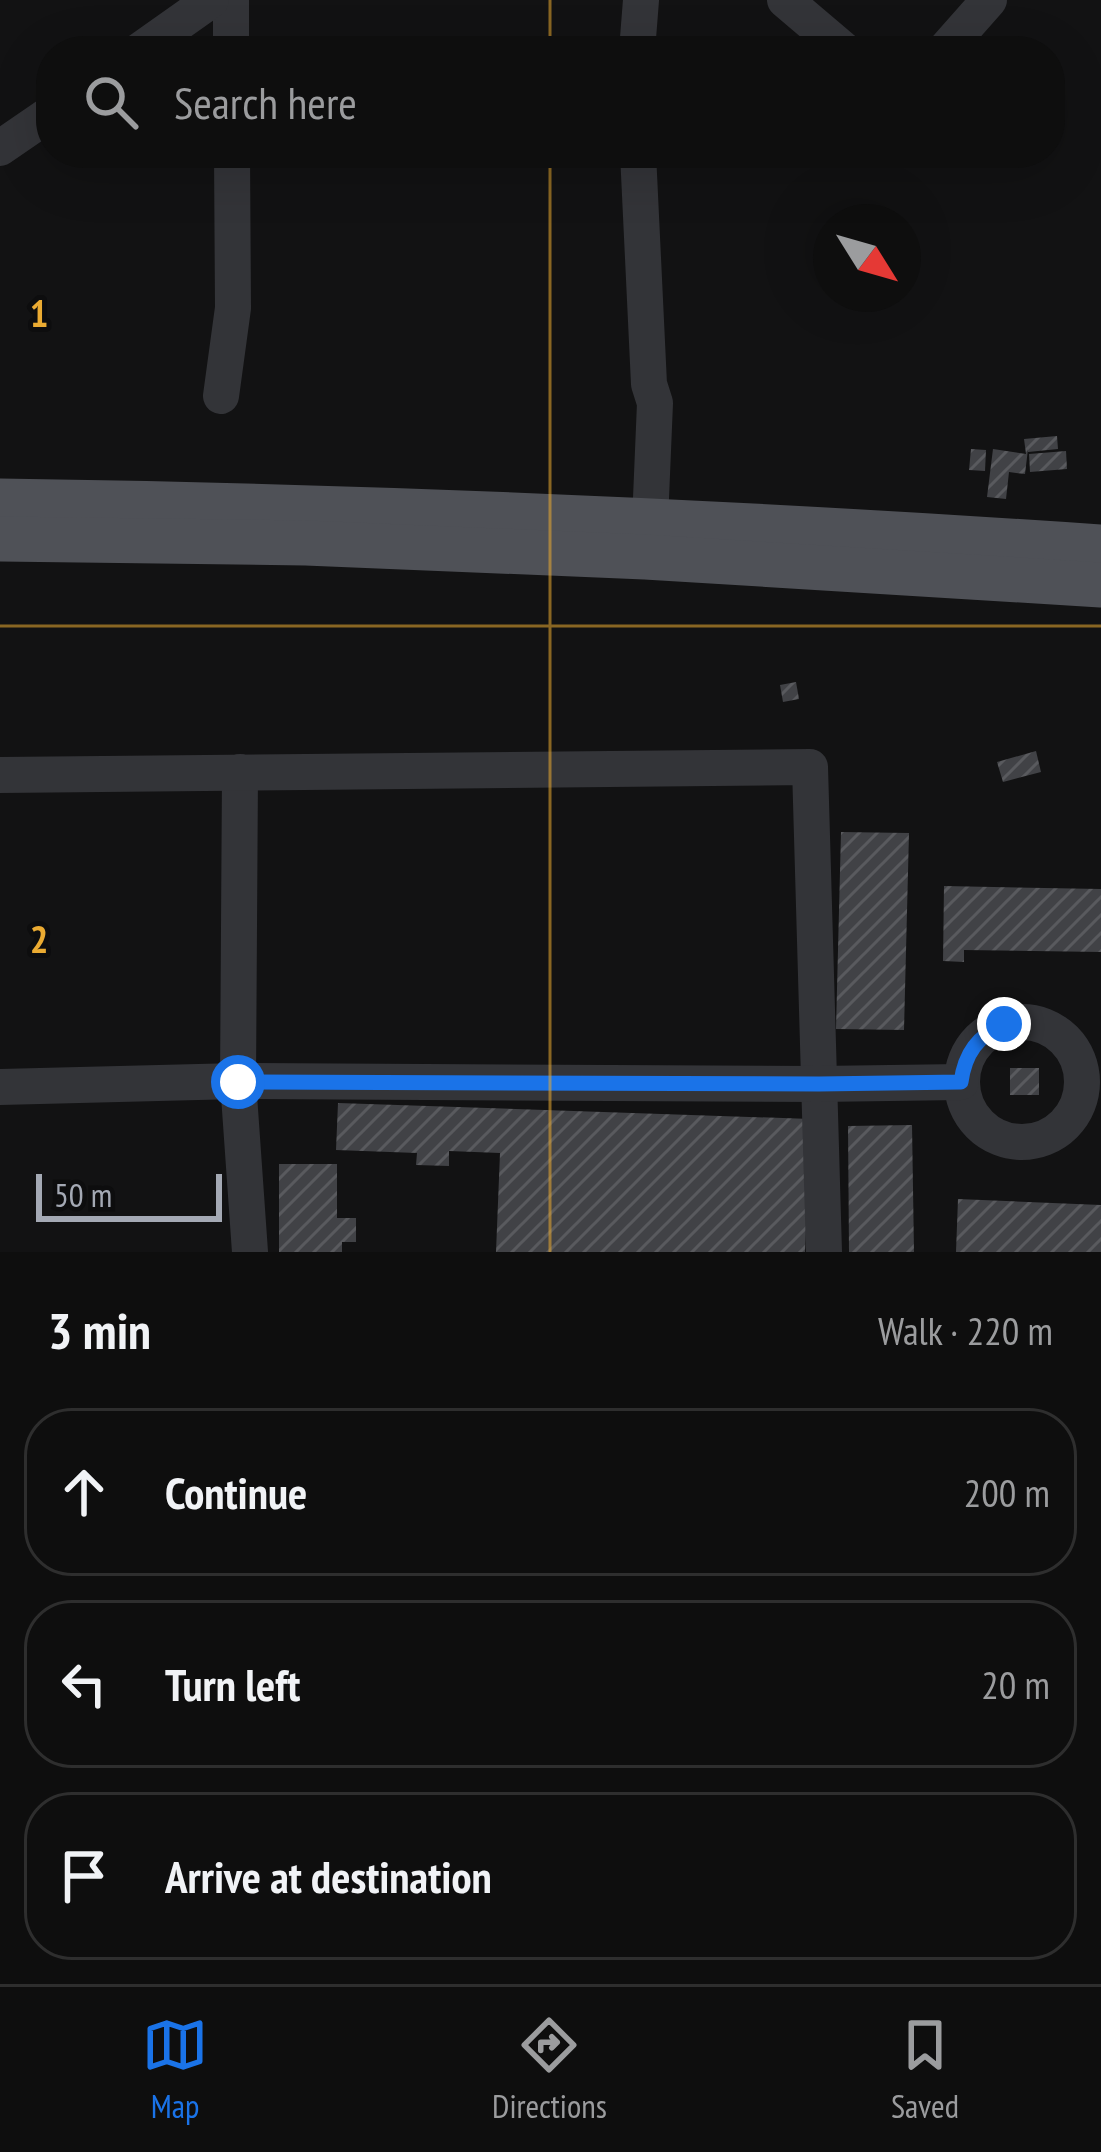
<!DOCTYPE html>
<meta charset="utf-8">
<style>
:root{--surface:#0e0e0e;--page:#1c1c1c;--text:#f1f3f6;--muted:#9b9c9e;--line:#2e2e2e;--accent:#1a73e8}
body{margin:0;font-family:"PT Sans Narrow",sans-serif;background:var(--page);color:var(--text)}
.compass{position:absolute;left:813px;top:204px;width:108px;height:108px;border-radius:50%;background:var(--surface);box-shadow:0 12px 48px #0002;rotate:127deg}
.scale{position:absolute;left:36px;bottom:30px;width:186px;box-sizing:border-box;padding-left:12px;border:6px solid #a4a9b4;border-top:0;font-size:33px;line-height:42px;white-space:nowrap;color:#a4a9b4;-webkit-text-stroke:9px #0d0d0e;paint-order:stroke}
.stop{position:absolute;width:36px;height:36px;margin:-27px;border:9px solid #1a73e8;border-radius:50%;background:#fff}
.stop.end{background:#1a73e8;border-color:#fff;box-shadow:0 3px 12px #0008}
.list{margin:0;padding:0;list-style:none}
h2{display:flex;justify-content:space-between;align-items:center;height:156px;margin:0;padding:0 48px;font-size:51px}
h2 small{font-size:39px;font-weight:400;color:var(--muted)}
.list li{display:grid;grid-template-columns:78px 1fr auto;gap:36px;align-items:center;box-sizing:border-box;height:168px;margin:0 24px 24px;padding:0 24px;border:3px solid var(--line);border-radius:48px}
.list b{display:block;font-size:45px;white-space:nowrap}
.list em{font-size:39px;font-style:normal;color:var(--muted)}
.icon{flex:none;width:66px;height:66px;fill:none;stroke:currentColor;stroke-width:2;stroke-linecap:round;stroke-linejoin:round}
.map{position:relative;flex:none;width:1101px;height:1252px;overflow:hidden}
.search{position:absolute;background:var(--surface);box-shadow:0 12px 48px #0002;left:36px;right:36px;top:36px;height:132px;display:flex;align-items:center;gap:30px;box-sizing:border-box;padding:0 42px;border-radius:48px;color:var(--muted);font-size:45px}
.sheet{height:732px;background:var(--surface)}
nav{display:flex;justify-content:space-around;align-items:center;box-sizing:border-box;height:168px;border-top:3px solid var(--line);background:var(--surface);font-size:33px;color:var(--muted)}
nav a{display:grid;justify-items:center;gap:6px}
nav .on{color:var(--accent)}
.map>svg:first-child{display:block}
</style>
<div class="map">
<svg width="1101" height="1252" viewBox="0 0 1101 1252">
<defs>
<pattern id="building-hatch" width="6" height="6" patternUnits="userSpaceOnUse" patternTransform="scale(3)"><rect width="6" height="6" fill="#414246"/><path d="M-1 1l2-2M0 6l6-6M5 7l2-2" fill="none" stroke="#595a5e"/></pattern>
</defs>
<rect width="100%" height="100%" fill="#121213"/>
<!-- building -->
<g fill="url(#building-hatch)">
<polygon points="1057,436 1058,449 1028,452 1028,449 1025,474 1009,472 1006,499 987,497 993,449 1026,454 1024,439"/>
<polygon points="971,449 986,450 985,471 969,470"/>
<polygon points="1066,451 1067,469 1030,472 1029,454"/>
<polygon points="796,682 799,699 783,702 780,685"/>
<polygon points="1036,751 1041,772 1003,782 997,762"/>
<polygon points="841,832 909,833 904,1030 836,1029"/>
<polygon points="944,886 1101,889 1101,952 964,950 964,962 943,961"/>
<rect x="1010" y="1068" width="29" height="27"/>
<polygon points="338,1103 811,1119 805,1252 496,1252 500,1153 449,1151 449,1166 416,1165 417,1153 336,1150"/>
<polygon points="912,1125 914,1252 849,1252 848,1126"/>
<polygon points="279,1164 337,1164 337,1218 356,1218 356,1242 342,1242 342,1252 279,1252"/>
<polygon points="958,1199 1101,1205 1101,1252 956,1252"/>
</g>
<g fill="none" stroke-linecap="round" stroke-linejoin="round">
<!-- minor -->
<g stroke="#333438" stroke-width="36">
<polyline points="231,0 231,51"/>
<polyline points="785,0 845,51"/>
<polyline points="139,51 211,0"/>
<polyline points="637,51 641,0"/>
<polyline points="944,51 989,0"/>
<polyline points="0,148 51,113"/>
<polyline points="638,153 649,384 655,403 650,522 647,544"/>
<polyline points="221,396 233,308 232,153"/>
<polyline points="240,772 238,1081 250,1252"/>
<polyline points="0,775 810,767 824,1252"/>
<circle cx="1022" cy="1082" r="60"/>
<polyline points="0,1087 238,1081 819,1084 961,1082"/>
</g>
<!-- major -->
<g stroke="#4f5157" stroke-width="45">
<path d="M 0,501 C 367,506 735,522 1101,547"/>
<polyline points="0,539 306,543 645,557 1101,585"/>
</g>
</g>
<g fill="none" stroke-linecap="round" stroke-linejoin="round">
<!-- route -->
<path stroke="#1a73e8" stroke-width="15" d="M 238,1082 L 819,1084 L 961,1082 C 965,1053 978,1036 1004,1024"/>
</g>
<!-- grid -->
<path fill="none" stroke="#ebab32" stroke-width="3" stroke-opacity="0.55" d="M 550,0 L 550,51M 550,153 L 550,1252M 0,626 L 1101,626"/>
<g font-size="39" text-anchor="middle" font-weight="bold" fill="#ebab32" stroke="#0d0d0e" stroke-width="10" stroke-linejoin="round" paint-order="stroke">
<text x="39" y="327">1</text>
<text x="39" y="953">2</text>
</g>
</svg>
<svg class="compass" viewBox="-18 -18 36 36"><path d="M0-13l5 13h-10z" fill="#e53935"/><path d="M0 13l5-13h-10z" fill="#9b9c9e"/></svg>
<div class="scale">50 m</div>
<div class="stop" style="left:238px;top:1082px"></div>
<div class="stop end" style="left:1004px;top:1024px"></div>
<div class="search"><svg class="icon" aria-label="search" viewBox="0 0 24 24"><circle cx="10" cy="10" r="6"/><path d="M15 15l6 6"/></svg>Search here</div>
</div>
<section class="sheet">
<h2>3 min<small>Walk · 220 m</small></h2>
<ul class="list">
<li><svg class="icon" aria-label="ahead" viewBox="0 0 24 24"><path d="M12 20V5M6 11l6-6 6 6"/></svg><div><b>Continue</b></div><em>200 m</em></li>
<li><svg class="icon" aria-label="left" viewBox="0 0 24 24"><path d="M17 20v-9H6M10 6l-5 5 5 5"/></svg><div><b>Turn left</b></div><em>20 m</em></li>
<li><svg class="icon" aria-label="arrive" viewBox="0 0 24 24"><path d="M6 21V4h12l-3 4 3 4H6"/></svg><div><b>Arrive at destination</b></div></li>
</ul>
</section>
<nav>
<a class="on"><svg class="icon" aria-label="map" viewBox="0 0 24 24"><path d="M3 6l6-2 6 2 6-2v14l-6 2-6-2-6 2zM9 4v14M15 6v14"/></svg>Map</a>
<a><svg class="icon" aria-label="directions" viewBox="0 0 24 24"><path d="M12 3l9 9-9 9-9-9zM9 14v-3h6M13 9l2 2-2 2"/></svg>Directions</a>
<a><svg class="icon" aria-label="saved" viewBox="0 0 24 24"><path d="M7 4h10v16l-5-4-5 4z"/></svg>Saved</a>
</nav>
